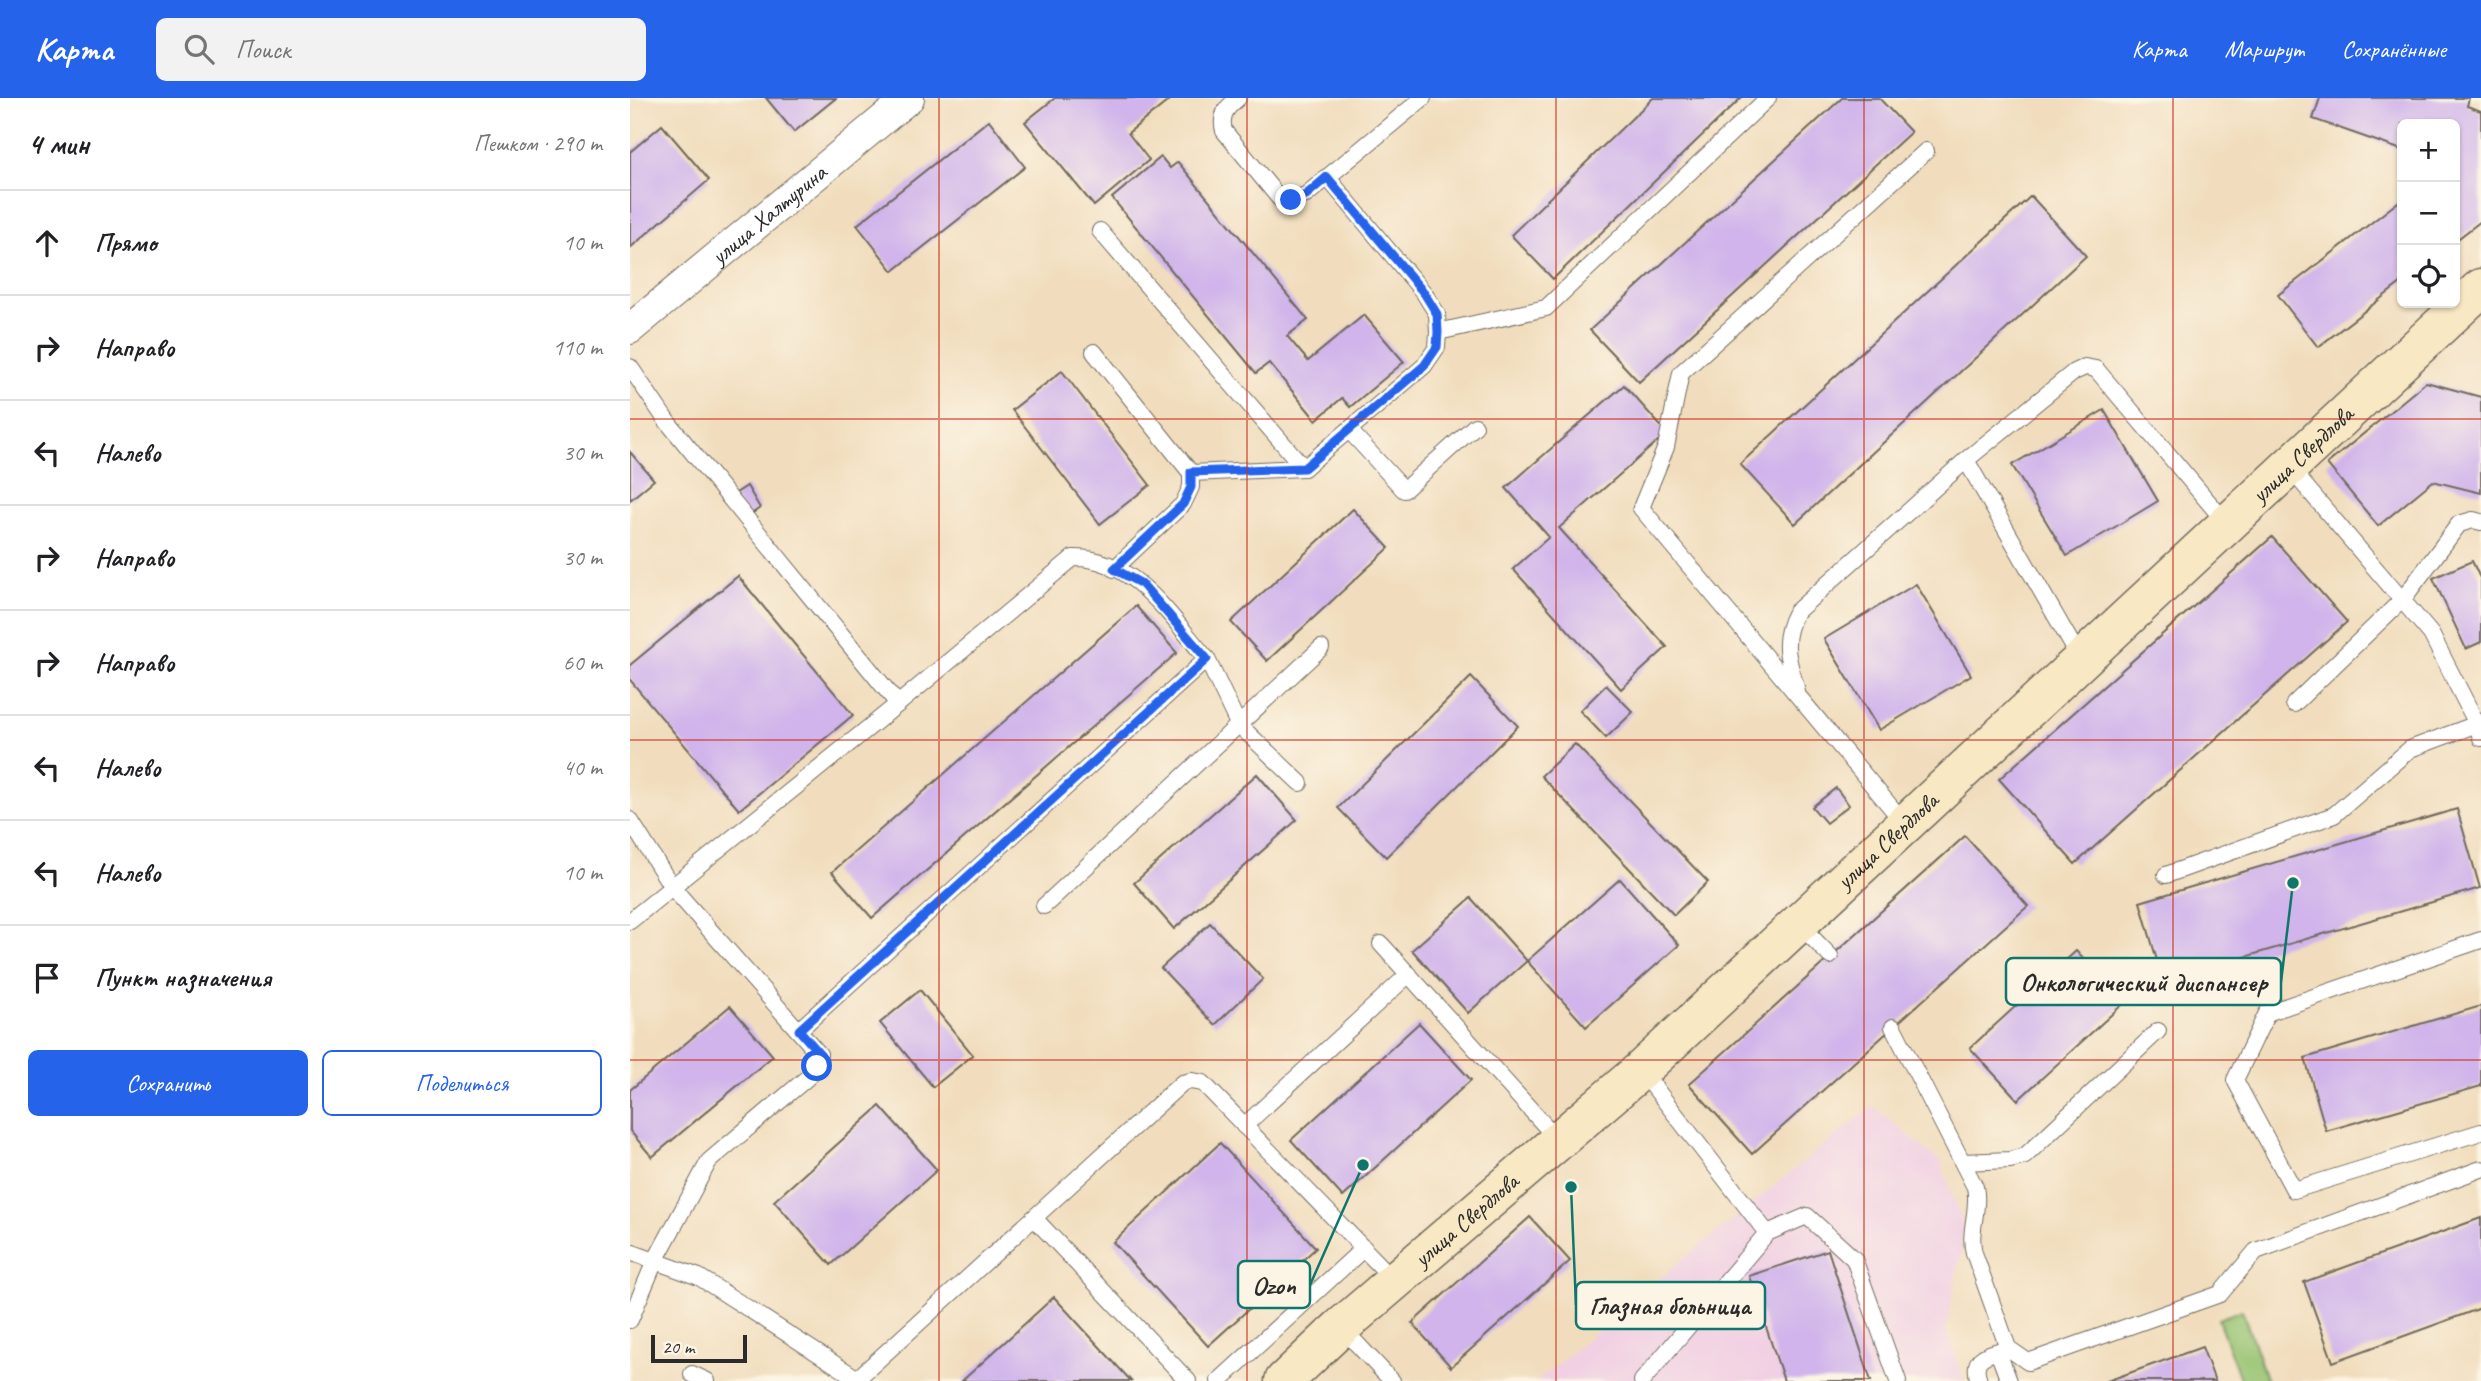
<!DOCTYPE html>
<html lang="ru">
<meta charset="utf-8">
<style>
:root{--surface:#fff;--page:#f2f2f2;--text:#202124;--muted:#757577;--line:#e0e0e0;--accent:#2563eb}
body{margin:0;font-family:Caveat,sans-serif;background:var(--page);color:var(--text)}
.controls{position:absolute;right:21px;top:21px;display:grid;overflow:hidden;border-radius:10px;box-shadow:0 2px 5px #0004}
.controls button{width:63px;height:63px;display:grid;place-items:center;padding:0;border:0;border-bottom:2px solid var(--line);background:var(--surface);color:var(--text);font:35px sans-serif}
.scale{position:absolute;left:21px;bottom:18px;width:96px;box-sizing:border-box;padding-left:7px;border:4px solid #2b2b2b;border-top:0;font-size:19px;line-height:24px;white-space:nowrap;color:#2b2b2b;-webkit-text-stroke:5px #fcf5e5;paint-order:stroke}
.stop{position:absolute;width:21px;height:21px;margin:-16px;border:5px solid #2563eb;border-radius:50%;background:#fff}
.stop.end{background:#2563eb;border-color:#fff;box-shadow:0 2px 7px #0008}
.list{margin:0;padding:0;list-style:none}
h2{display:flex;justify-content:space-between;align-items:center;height:91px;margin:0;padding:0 28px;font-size:30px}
h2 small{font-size:23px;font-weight:400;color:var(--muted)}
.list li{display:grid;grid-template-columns:46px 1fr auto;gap:21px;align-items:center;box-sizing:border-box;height:105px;padding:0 28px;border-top:2px solid var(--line)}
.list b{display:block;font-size:26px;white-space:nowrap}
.list em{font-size:23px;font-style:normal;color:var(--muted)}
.actions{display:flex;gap:14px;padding:21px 28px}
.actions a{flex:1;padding:16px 0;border:2px solid var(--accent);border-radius:10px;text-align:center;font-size:24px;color:var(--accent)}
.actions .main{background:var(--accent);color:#fff}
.icon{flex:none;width:38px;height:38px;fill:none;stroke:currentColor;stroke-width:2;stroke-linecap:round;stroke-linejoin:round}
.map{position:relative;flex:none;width:1851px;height:1283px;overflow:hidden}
header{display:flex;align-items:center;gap:42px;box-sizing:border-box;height:98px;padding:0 35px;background:var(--accent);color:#fff}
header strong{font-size:33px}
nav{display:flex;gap:38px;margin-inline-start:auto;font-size:24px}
.search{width:490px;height:63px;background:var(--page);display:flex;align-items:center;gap:18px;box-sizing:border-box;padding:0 24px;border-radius:10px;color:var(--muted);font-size:26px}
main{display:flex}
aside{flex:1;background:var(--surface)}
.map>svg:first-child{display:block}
</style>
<header>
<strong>Карта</strong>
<div class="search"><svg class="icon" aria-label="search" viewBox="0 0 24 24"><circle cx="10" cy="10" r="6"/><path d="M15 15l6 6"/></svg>Поиск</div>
<nav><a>Карта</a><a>Маршрут</a><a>Сохранённые</a></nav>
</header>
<main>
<aside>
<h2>4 мин<small>Пешком · 290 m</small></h2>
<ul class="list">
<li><svg class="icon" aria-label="ahead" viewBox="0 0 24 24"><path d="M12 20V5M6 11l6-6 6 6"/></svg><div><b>Прямо</b></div><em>10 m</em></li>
<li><svg class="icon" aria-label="right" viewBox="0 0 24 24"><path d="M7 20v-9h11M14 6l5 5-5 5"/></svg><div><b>Направо</b></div><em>110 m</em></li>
<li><svg class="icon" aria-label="left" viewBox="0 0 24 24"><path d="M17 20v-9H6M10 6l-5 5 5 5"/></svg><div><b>Налево</b></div><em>30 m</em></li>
<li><svg class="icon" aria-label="right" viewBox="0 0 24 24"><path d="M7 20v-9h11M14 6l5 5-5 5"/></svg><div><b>Направо</b></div><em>30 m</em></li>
<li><svg class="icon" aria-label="right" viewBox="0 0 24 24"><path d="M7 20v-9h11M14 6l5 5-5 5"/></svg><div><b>Направо</b></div><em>60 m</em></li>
<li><svg class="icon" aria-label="left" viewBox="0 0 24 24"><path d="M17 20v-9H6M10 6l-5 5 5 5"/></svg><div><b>Налево</b></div><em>40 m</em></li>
<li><svg class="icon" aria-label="left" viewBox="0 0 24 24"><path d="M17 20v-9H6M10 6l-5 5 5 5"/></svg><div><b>Налево</b></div><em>10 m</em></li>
<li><svg class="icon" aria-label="arrive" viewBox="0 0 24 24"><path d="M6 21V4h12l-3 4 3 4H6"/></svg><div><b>Пункт назначения</b></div></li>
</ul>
<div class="actions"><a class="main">Сохранить</a><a>Поделиться</a></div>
</aside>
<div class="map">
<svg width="1851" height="1283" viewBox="0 0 1851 1283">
<rect width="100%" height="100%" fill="#fcf5e5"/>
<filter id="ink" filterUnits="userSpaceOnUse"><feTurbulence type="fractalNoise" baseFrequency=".0143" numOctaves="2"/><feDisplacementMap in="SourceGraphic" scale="14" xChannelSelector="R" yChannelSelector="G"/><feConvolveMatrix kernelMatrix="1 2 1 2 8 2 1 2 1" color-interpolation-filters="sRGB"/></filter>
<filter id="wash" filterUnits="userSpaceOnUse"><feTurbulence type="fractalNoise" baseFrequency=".00686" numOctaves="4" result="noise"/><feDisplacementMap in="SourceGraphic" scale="28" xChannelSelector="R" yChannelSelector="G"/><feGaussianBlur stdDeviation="1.57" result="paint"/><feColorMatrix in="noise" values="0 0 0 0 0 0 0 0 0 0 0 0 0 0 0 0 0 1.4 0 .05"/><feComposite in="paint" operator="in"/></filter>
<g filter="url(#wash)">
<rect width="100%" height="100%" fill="#f1ddbd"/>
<!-- built -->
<polygon fill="#f1d0e3" points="1243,1008 1311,1064 1335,1133 1316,1231 1334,1283 907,1283 1046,1167"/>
<!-- green -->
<polygon fill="#95c270" stroke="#60764e" stroke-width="2" points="1612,1212 1637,1283 1611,1283 1588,1221"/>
<g id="blocks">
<!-- building -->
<g fill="#d0b4eb">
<polygon points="136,0 206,0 164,34"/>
<polygon points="425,0 542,0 498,35 519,62 464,108 395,24"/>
<polygon points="1023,0 1111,0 923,181 881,137"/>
<polygon points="1212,0 1249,0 1281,34 1009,284 960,232"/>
<polygon points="1690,0 1839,0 1837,8 1851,13 1851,123 1825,143 1825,26 1772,26 1772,52 1683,21"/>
<polygon points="359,22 395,69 263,173 227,127"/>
<polygon points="32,27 79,82 0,150 0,54"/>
<polygon points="531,59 540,70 548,64 678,222 657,238 678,263 734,217 774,264 720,309 712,300 686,322 639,265 626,275 482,100"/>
<polygon points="1401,98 1456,158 1165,426 1110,366"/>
<polygon points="1772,101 1772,184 1688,249 1648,197"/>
<polygon points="432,273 520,387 470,426 382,312"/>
<polygon points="1796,284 1851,299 1851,395 1803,383 1748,428 1697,366"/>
<polygon points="994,287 1037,335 929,430 1037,549 991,591 883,471 919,439 876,390"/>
<polygon points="1474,312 1528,403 1437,458 1382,367"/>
<polygon points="0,354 24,382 0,402"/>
<polygon points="117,388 130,410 117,419 103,397"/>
<polygon points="723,411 759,450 637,563 601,524"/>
<polygon points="1642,439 1717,524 1445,766 1369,681"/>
<polygon points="1842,463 1851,482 1851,544 1836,551 1803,480"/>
<polygon points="108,478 223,617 109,712 0,582 0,567"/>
<polygon points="1286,486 1341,577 1249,632 1194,541"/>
<polygon points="506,508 547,555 242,820 202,774"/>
<polygon points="841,579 888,628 756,759 708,710"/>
<polygon points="976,587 1003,614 976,640 950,613"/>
<polygon points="945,646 1078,784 1044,817 911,678"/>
<polygon points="627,676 667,722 544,831 504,785"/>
<polygon points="1206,690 1219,707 1196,725 1182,709"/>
<polygon points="1827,711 1850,790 1533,883 1510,804"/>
<polygon points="1335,738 1398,808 1122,1056 1059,986"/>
<polygon points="990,781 1049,847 956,929 897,863"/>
<polygon points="841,800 897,863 838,915 782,852"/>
<polygon points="580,825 633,881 585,927 531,870"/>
<polygon points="1446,853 1494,905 1388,1002 1340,950"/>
<polygon points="290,892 343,957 303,989 250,925"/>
<polygon points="100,908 143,958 22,1059 0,1033 0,992"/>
<polygon points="1851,908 1851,988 1696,1033 1675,960"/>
<polygon points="789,925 841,982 713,1099 661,1042"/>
<polygon points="250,1008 307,1072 201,1167 144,1103"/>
<polygon points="590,1045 686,1150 578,1248 483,1144"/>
<polygon points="900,1119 940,1163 821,1269 782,1225"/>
<polygon points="1851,1120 1851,1210 1703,1264 1674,1184"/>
<polygon points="1198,1152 1241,1283 1154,1283 1119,1178"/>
<polygon points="424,1199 501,1283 332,1283"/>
<polygon points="1572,1249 1585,1283 1477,1283"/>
</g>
</g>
</g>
<g filter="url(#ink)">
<use href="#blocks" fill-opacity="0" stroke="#70695e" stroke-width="2"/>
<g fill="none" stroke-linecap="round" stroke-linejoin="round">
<!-- service casing -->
<g stroke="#70695e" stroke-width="18">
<g id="service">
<path d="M 608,0 C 596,10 590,17 594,33 L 649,100 L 661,102 L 676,97 L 793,0"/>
<polyline points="470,133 674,370"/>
<polyline points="808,234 916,210 1138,0"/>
<polyline points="464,254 561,375"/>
<polyline points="0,269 36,322 268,606 0,823"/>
<polyline points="719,332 774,392 845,328"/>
<polyline points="1336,362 1451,562"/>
<polyline points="1659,369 1801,536 1847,626 1851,640"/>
<polyline points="484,471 553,406 561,389 561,375 674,370 794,268 807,249 808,234 807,216 794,195 697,79"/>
<path d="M 1166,589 C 1157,560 1151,542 1166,514 L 1336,362 L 1444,274 L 1455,269 L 1466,271 L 1597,426"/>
<path d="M 268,606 L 443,460 C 503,458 542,521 577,561"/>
<polyline points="1664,606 1773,501 1829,426 1843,422 1851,424"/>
<polyline points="0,722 42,789 189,956 187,968 177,980 79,1063 25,1163 0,1222"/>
<polyline points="1275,726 1011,410 1036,349 1051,275 1296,53"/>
<polyline points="1536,777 1704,717 1780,651 1847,626"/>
<polyline points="414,808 691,550"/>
<polyline points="1168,825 1200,858"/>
<polyline points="1851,842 1637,915 1605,982 1664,1092 1851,1034"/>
<polyline points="751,846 929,1043"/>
<path d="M 1263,929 L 1345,1089 C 1350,1111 1338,1133 1344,1155 L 1378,1250 L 1398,1264 L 1590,1196 L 1626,1153 L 1851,1071"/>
<polyline points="169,932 577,561 608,626 670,685"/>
<polyline points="1011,972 1137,1135 1177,1118 1224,1161 1268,1283"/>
<polyline points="614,1028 779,876"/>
<polyline points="1333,1064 1380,1062 1395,1058 1528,933"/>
<polyline points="404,1120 558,1283"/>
<polyline points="0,1154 69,1179 231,1283"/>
<polyline points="711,1229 762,1283"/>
<polyline points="1368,1254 1379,1283"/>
<polyline points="62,1276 77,1283"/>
<polyline points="228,1280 552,985 561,983 573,985 765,1183"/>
<polyline points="589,1283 734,1150"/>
<polyline points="1012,1283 1137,1135"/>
<path d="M 1349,1283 C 1340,1257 1358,1257 1378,1250"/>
</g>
</g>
<!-- minor casing -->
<g stroke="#70695e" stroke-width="32">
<g id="minor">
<path id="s1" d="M 0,231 L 279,0"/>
</g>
</g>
<!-- secondary casing -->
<g stroke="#70695e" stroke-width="41">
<g id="secondary">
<path id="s2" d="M 654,1283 L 711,1229 L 1011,972 L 1851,190"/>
</g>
</g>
<!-- service -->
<use href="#service" stroke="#fff" stroke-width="16"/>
<!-- minor -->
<use href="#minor" stroke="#fff" stroke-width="30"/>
<!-- secondary -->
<use href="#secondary" stroke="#f8e8c3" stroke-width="38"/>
</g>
</g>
<g fill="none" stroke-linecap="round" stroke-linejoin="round" filter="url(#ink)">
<!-- route -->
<polyline stroke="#2563eb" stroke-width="9" points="187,968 190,956 169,932 577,561 512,486 484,471 553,406 561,389 561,374 674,370 794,268 807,249 808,234 807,216 794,195 697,79 676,97 661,102"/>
</g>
<!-- grid -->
<path fill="none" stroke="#c8321e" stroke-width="2" stroke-opacity="0.55" d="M 309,0 L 309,1283M 617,0 L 617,1283M 926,0 L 926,1283M 1234,0 L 1234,1283M 1543,0 L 1543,1283M 0,321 L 1851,321M 0,642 L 1851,642M 0,962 L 1851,962"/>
<g text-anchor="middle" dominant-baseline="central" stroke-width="5" stroke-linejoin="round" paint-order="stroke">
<!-- street labels -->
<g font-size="24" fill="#2b2b2b" stroke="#fcf5e5">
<text stroke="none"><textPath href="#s1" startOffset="180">улица Халтурина</textPath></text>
<text stroke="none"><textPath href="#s2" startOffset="1377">улица Свердлова</textPath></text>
<text stroke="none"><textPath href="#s2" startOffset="810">улица Свердлова</textPath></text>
<text stroke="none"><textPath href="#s2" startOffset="243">улица Свердлова</textPath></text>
</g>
</g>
<!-- callouts -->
<path fill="none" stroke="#0f766e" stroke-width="2.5" d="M1663 785L1651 884M733 1067L680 1187M941 1089L946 1207"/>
<g fill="#0f766e" stroke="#fcf5e5" stroke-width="2.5">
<circle cx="1663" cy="785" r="7"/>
<circle cx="733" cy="1067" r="7"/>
<circle cx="941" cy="1089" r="7"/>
</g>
<g fill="#fcf5e5" stroke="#0f766e" stroke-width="2.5">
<rect x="1376" y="860" width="275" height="47" rx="7"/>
<rect x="608" y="1163" width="72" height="47" rx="7"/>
<rect x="946" y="1184" width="189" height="47" rx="7"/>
</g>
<g font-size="26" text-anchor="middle" font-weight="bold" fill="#2b2b2b">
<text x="1514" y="893">Онкологический диспансер</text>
<text x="644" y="1196">Ozon</text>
<text x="1040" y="1216">Глазная больница</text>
</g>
</svg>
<div class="controls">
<button>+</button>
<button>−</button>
<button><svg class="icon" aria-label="locate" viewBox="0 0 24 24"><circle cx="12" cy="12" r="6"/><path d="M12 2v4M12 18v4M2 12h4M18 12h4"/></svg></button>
</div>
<div class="scale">20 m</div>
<div class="stop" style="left:187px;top:968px"></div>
<div class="stop end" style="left:661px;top:102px"></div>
</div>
</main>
